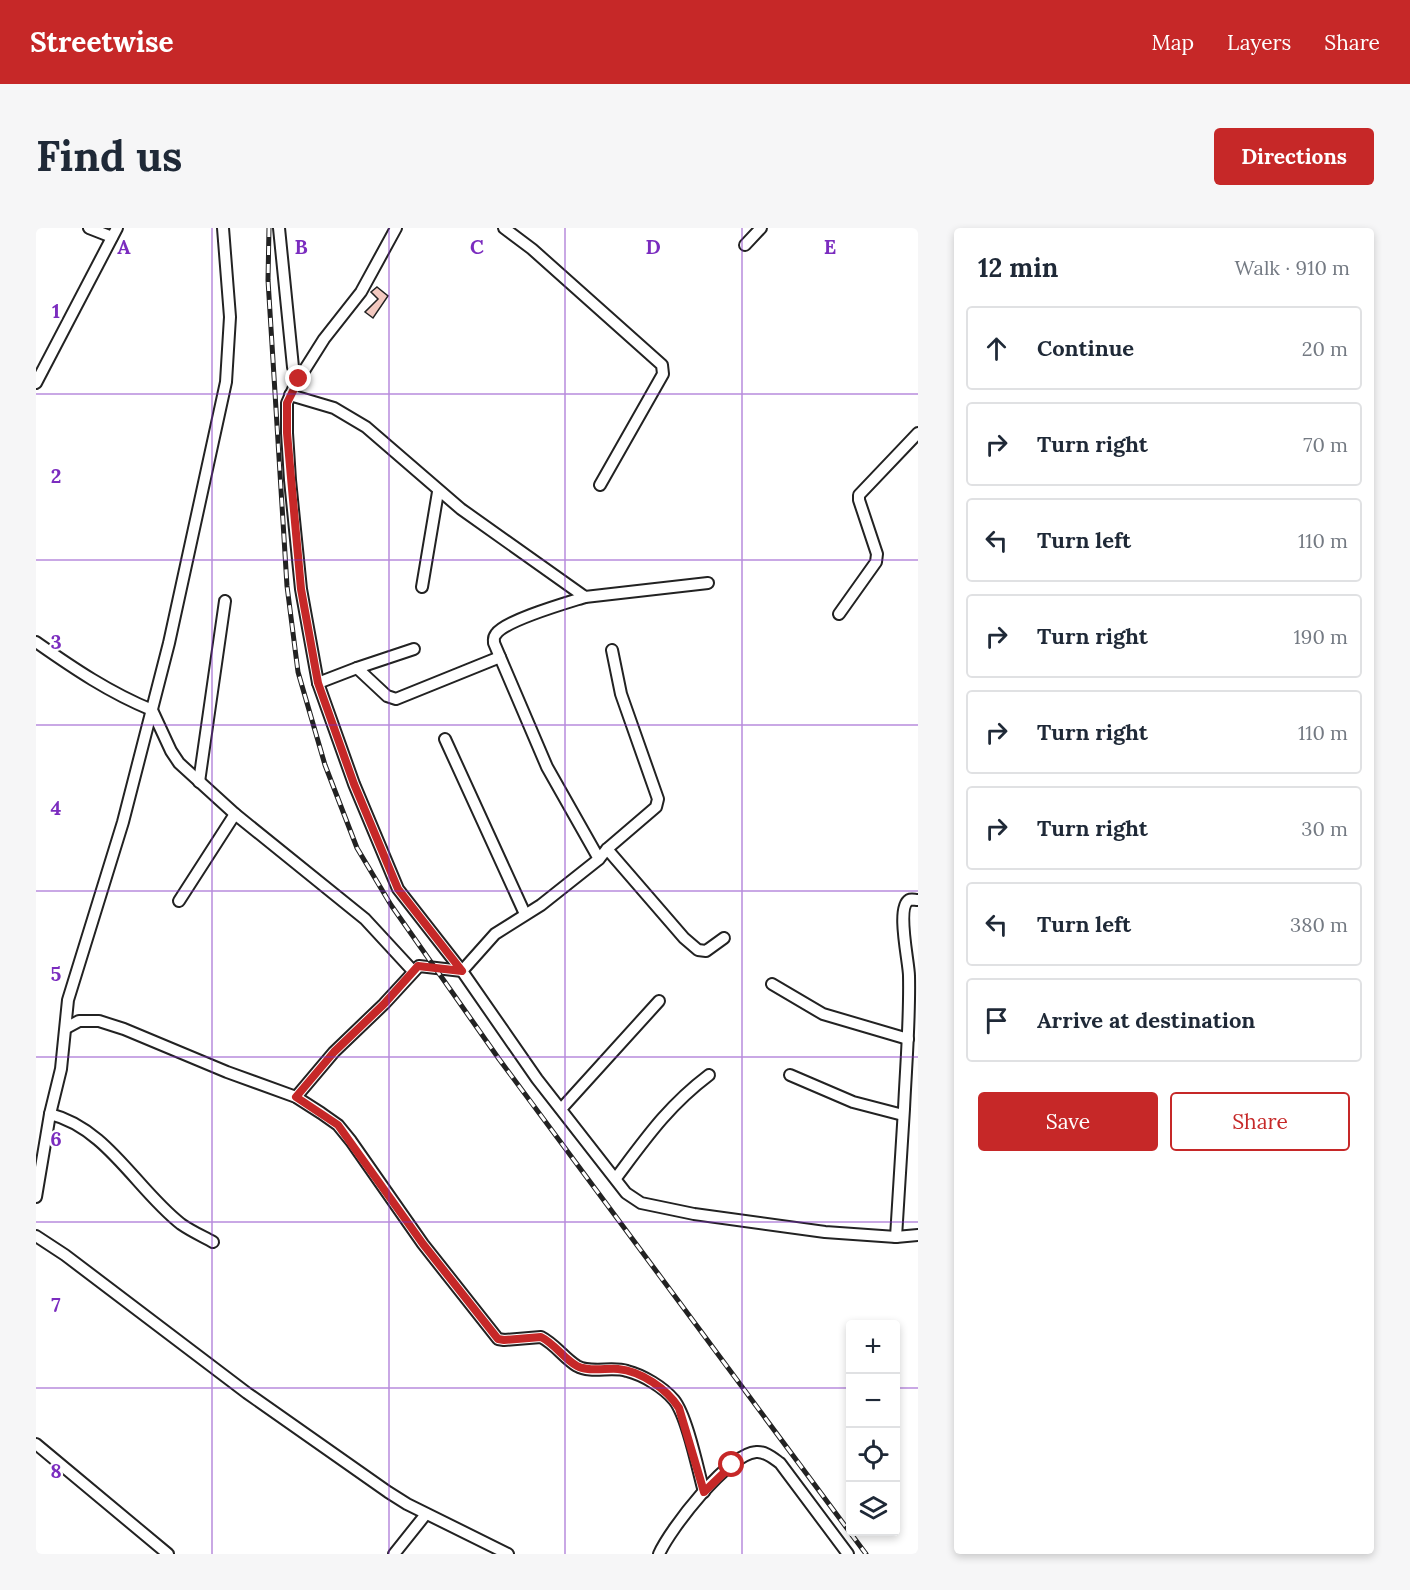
<!DOCTYPE html>
<meta charset="utf-8">
<style>
:root{--surface:#fff;--page:#f6f6f7;--text:#1f2937;--muted:#747a83;--line:#e0e1e3;--accent:#c62828}
body{margin:0;font-family:Lora,serif;background:var(--page);color:var(--text)}
.controls{position:absolute;right:18px;bottom:18px;display:grid;overflow:hidden;border-radius:6px;box-shadow:0 3px 9px #0003}
.controls button{width:54px;height:54px;display:grid;place-items:center;padding:0;border:0;border-bottom:2px solid var(--line);background:var(--surface);color:var(--text);font:30px sans-serif}
.stop{position:absolute;width:18px;height:18px;margin:-14px;border:4px solid #c62828;border-radius:50%;background:#fff}
.stop.end{background:#c62828;border-color:#fff;box-shadow:0 2px 6px #0008}
.list{margin:0;padding:0;list-style:none}
h2{display:flex;justify-content:space-between;align-items:center;height:78px;margin:0;padding:0 24px;font-size:26px}
h2 small{font-size:20px;font-weight:400;color:var(--muted)}
.list li{display:grid;grid-template-columns:39px 1fr auto;gap:18px;align-items:center;box-sizing:border-box;height:84px;margin:0 12px 12px;padding:0 12px;border:2px solid var(--line);border-radius:6px}
.list b{display:block;font-size:22px;white-space:nowrap}
.list em{font-size:20px;font-style:normal;color:var(--muted)}
.actions{display:flex;gap:12px;padding:18px 24px}
.actions a{flex:1;padding:14px 0;border:2px solid var(--accent);border-radius:6px;text-align:center;font-size:21px;color:var(--accent)}
.actions .main{background:var(--accent);color:#fff}
.icon{flex:none;width:33px;height:33px;fill:none;stroke:currentColor;stroke-width:2;stroke-linecap:round;stroke-linejoin:round}
.map{position:relative;flex:none;width:882px;height:1326px;overflow:hidden;border-radius:6px}
header{display:flex;align-items:center;gap:36px;box-sizing:border-box;height:84px;padding:0 30px;background:var(--accent);color:#fff}
header strong{font-size:28px}
nav{display:flex;gap:33px;margin-inline-start:auto;font-size:21px}
.intro{display:flex;align-items:center;justify-content:space-between;box-sizing:border-box;height:144px;padding:0 36px}
h1{margin:0;font-size:42px}
.button{padding:15px 27px;border-radius:6px;background:var(--accent);color:#fff;font-size:21px;font-weight:700}
main{display:flex;gap:36px;padding:0 36px}
aside{flex:1;background:var(--surface);border-radius:6px;box-shadow:0 3px 9px #0003}
.map>svg:first-child{display:block}
</style>
<header>
<strong>Streetwise</strong>
<nav><a>Map</a><a>Layers</a><a>Share</a></nav>
</header>
<div class="intro"><h1>Find us</h1><a class="button">Directions</a></div>
<main>
<div class="map">
<svg width="882" height="1326" viewBox="0 0 882 1326">
<rect width="100%" height="100%" fill="#fff"/>
<!-- building -->
<polygon fill="#f3c9c0" stroke="#222" stroke-width="1.5" points="341,59 352,68 337,90 329,84 342,71 335,64"/>
<g fill="none" stroke-linecap="round" stroke-linejoin="round">
<!-- street casing -->
<g stroke="#222" stroke-width="14">
<g id="street">
<polyline points="53,0 76,9"/>
<polyline points="243,0 257,139 263,151"/>
<polyline points="360,0 325,64 288,111 259,157 251,175 251,205 254,252 265,361 282,455 318,556 362,661 426,743 501,851 590,965 605,975 658,986 789,1004 860,1009 882,1007"/>
<polyline points="468,0 496,21 626,137 627,146 564,257"/>
<polyline points="709,17 725,0"/>
<polyline points="0,155 81,0"/>
<polyline points="254,167 298,180 330,199 425,281 549,369 672,355"/>
<polyline points="386,359 402,264"/>
<path d="M 549,369 C 530,375 470,392 460,406 C 457,410 458,410 458,415 L 511,539 L 563,631"/>
<polyline points="803,386 840,334 841,326 823,272 823,267 882,205"/>
<path d="M 0,414 C 37,440 74,465 116,482 L 135,523 L 143,535 L 199,586 L 329,691 L 377,743"/>
<polyline points="321,440 351,468 360,471 464,429"/>
<polyline points="282,455 321,440 378,421"/>
<polyline points="409,511 489,686"/>
<polyline points="163,554 189,373"/>
<polyline points="571,621 648,710 662,722 670,723 688,710"/>
<polyline points="143,673 199,586"/>
<polyline points="736,756 787,786 872,811"/>
<path d="M 30,800 L 43,793 L 63,793 L 88,801 L 191,844 L 260,869 L 285,885 L 302,897 L 315,913 L 387,1016 L 462,1111 L 468,1112 L 505,1109 C 519,1116 528,1130 541,1138 C 555,1146 576,1138 591,1143 C 607,1147 627,1159 638,1172 C 651,1188 662,1242 668,1264"/>
<polyline points="754,847 817,874 867,887"/>
<polyline points="260,869 298,824 348,776 383,738 426,743 459,706 505,677 563,631 571,621 620,579 622,571 585,466 576,422"/>
<polyline points="526,880 623,773"/>
<path d="M 14,886 C 71,900 101,962 145,996 C 155,1003 166,1008 177,1014"/>
<path d="M 580,950 C 610,910 632,878 673,847"/>
<polyline points="0,969 14,886 25,841 32,772 87,594 133,415 190,154 194,89 187,0"/>
<polyline points="0,1008 29,1027 211,1165 352,1264 371,1276 472,1326"/>
<path d="M 860,1009 C 863,966 865,924 868,881 C 870,837 874,792 873,748 C 873,734 860,680 873,672 C 875,671 879,672 882,672"/>
<polyline points="0,1216 132,1326"/>
<polyline points="358,1326 390,1286"/>
<path d="M 623,1326 C 634,1301 692,1226 720,1224 C 729,1223 737,1230 744,1235 L 812,1326"/>
</g>
</g>
<!-- street -->
<use href="#street" stroke="#fff" stroke-width="10"/>
<!-- rail casing -->
<g stroke="#222" stroke-width="5">
<polyline id="rail" points="233,0 232,52 251,358 262,444 289,537 321,620 355,677 463,831 830,1326"/>
</g>
<!-- rail -->
<use href="#rail" stroke="#fff" stroke-width="3" stroke-dasharray="9" stroke-linecap="butt"/>
</g>
<g fill="none" stroke-linecap="round" stroke-linejoin="round">
<!-- route -->
<path stroke="#c62828" stroke-width="8" d="M 263,151 L 251,175 L 251,205 L 265,361 L 282,455 L 318,556 L 362,661 L 426,743 L 382,738 L 348,776 L 298,824 L 260,869 L 302,897 L 387,1016 L 462,1111 L 468,1112 L 505,1109 C 519,1116 528,1131 541,1138 C 552,1144 570,1140 582,1141 C 605,1143 631,1161 643,1180 L 668,1264 L 696,1237"/>
</g>
<!-- grid -->
<path fill="none" stroke="#7b2cbf" stroke-width="1.5" stroke-opacity="0.55" d="M 176,0 L 176,1326M 353,0 L 353,1326M 529,0 L 529,1326M 706,0 L 706,1326M 0,166 L 882,166M 0,332 L 882,332M 0,497 L 882,497M 0,663 L 882,663M 0,829 L 882,829M 0,994 L 882,994M 0,1160 L 814,1160M 860,1160 L 882,1160"/>
<g font-size="20" text-anchor="middle" font-weight="bold" fill="#7b2cbf" stroke="#fff" stroke-width="4.5" stroke-linejoin="round" paint-order="stroke">
<text x="88" y="26">A</text>
<text x="265" y="26">B</text>
<text x="441" y="26">C</text>
<text x="617" y="26">D</text>
<text x="794" y="26">E</text>
<text x="20" y="90">1</text>
<text x="20" y="255">2</text>
<text x="20" y="421">3</text>
<text x="20" y="587">4</text>
<text x="20" y="753">5</text>
<text x="20" y="918">6</text>
<text x="20" y="1084">7</text>
<text x="20" y="1250">8</text>
</g>
</svg>
<div class="controls">
<button>+</button>
<button>−</button>
<button><svg class="icon" aria-label="locate" viewBox="0 0 24 24"><circle cx="12" cy="12" r="6"/><path d="M12 2v4M12 18v4M2 12h4M18 12h4"/></svg></button>
<button><svg class="icon" aria-label="layers" viewBox="0 0 24 24"><path d="M12 4l9 5-9 5-9-5zM3 14l9 5 9-5"/></svg></button>
</div>
<div class="stop" style="left:696px;top:1237px"></div>
<div class="stop end" style="left:263px;top:151px"></div>
</div>
<aside>
<h2>12 min<small>Walk · 910 m</small></h2>
<ul class="list">
<li><svg class="icon" aria-label="ahead" viewBox="0 0 24 24"><path d="M12 20V5M6 11l6-6 6 6"/></svg><div><b>Continue</b></div><em>20 m</em></li>
<li><svg class="icon" aria-label="right" viewBox="0 0 24 24"><path d="M7 20v-9h11M14 6l5 5-5 5"/></svg><div><b>Turn right</b></div><em>70 m</em></li>
<li><svg class="icon" aria-label="left" viewBox="0 0 24 24"><path d="M17 20v-9H6M10 6l-5 5 5 5"/></svg><div><b>Turn left</b></div><em>110 m</em></li>
<li><svg class="icon" aria-label="right" viewBox="0 0 24 24"><path d="M7 20v-9h11M14 6l5 5-5 5"/></svg><div><b>Turn right</b></div><em>190 m</em></li>
<li><svg class="icon" aria-label="right" viewBox="0 0 24 24"><path d="M7 20v-9h11M14 6l5 5-5 5"/></svg><div><b>Turn right</b></div><em>110 m</em></li>
<li><svg class="icon" aria-label="right" viewBox="0 0 24 24"><path d="M7 20v-9h11M14 6l5 5-5 5"/></svg><div><b>Turn right</b></div><em>30 m</em></li>
<li><svg class="icon" aria-label="left" viewBox="0 0 24 24"><path d="M17 20v-9H6M10 6l-5 5 5 5"/></svg><div><b>Turn left</b></div><em>380 m</em></li>
<li><svg class="icon" aria-label="arrive" viewBox="0 0 24 24"><path d="M6 21V4h12l-3 4 3 4H6"/></svg><div><b>Arrive at destination</b></div></li>
</ul>
<div class="actions"><a class="main">Save</a><a>Share</a></div>
</aside>
</main>
